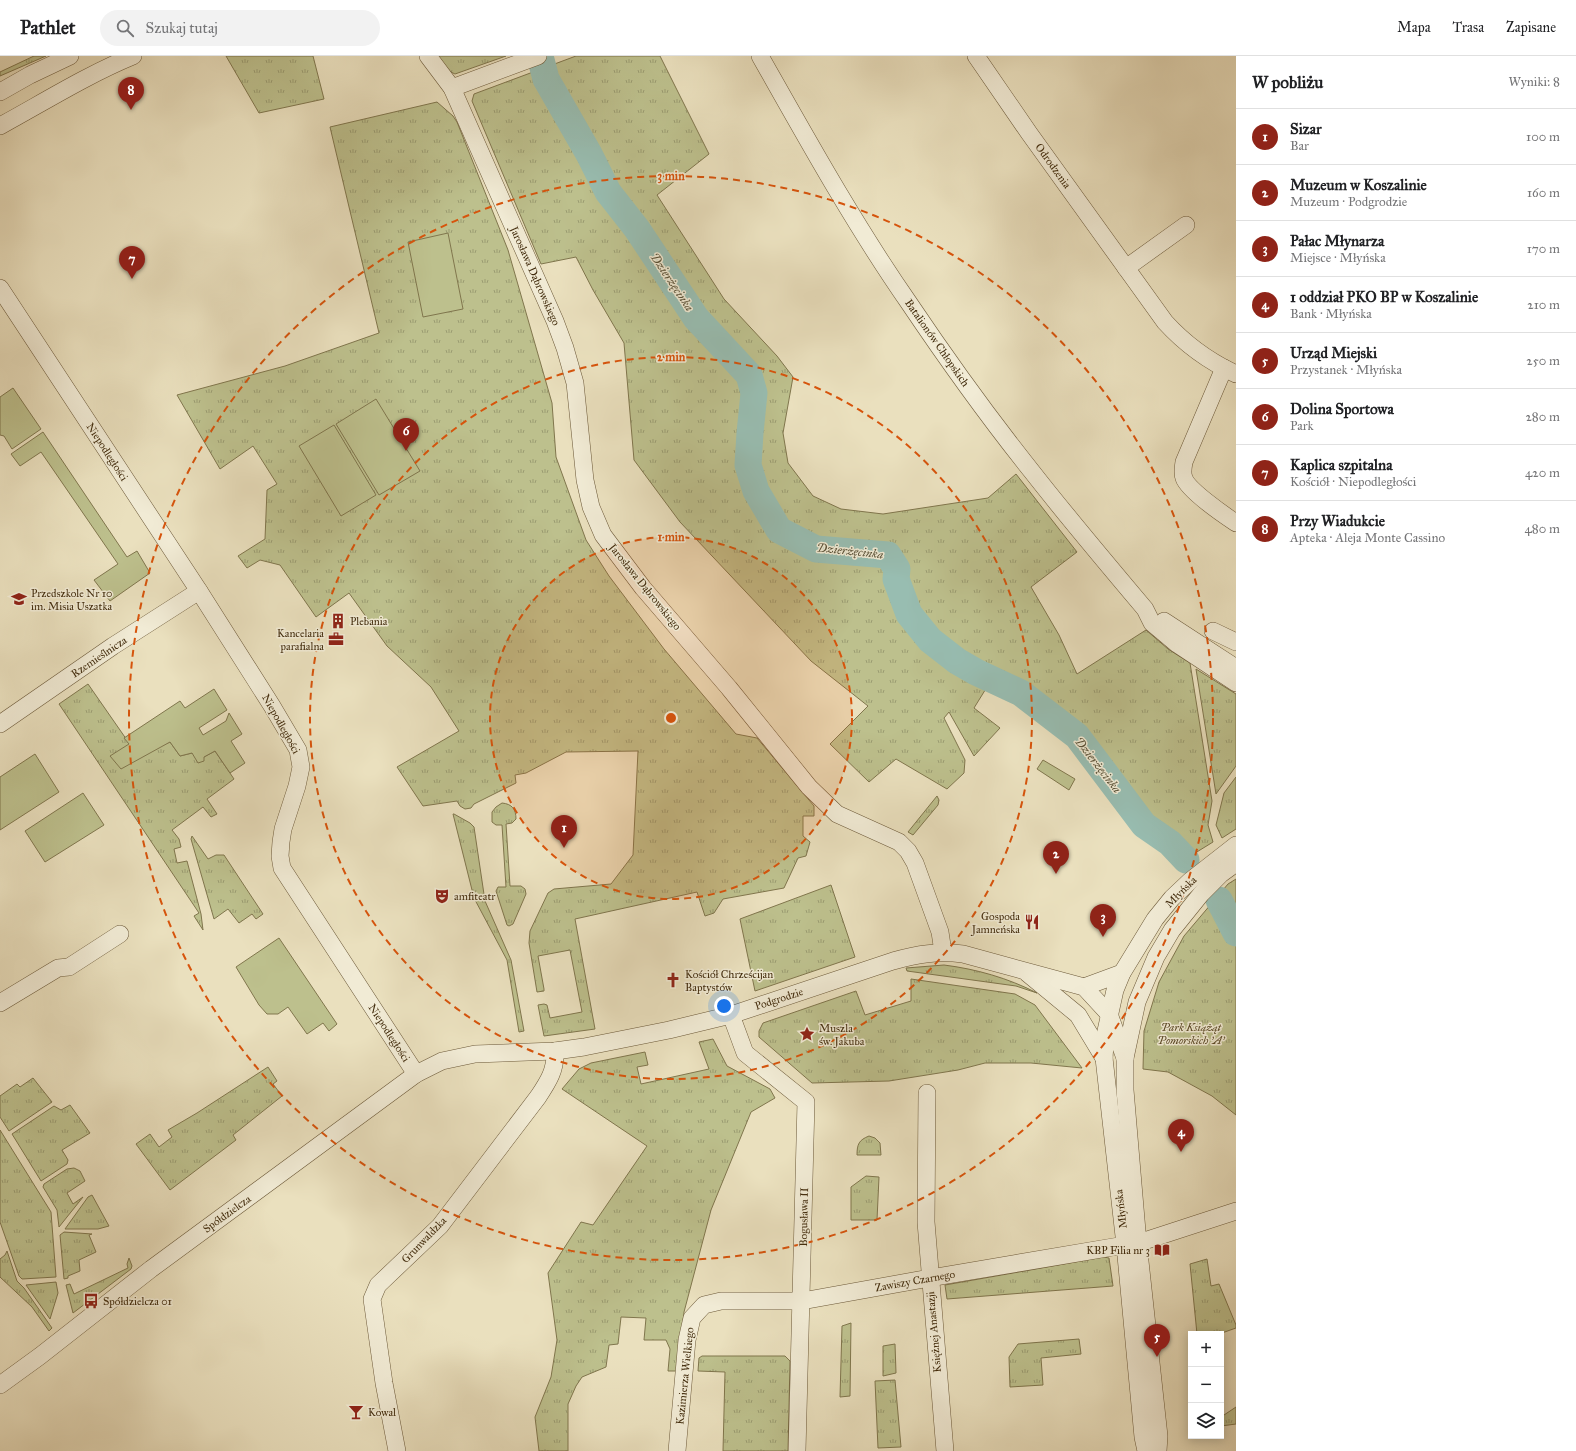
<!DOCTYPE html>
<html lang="pl">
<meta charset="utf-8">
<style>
:root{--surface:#fff;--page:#f2f2f2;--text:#202124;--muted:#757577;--line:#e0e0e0;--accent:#8f2418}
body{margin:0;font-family:"IM FELL Great Primer",serif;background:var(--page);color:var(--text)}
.controls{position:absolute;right:12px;bottom:12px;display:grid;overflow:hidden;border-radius:0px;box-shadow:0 2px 10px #0003}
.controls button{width:36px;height:36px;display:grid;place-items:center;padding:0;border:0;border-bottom:1px solid var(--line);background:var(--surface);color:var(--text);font:20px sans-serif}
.you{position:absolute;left:724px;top:950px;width:14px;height:14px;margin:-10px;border:3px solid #fff;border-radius:50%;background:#1a73e8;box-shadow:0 0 0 6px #1a73e833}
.badge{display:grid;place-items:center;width:26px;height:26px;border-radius:50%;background:var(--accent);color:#fff;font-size:13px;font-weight:700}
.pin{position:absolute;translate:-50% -33px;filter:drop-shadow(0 1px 2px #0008)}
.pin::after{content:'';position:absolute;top:21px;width:14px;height:12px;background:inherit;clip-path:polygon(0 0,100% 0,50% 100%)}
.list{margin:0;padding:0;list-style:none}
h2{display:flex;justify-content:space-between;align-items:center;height:52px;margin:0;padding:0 16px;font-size:17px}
h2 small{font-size:13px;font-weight:400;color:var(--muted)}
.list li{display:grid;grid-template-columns:26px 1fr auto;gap:12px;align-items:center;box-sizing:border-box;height:56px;padding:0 16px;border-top:1px solid var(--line)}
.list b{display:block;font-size:15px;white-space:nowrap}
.list p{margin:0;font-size:13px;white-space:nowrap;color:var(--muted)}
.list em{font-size:13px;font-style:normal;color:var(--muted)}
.icon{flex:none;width:22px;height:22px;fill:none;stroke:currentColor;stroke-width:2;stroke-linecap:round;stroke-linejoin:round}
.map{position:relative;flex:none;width:1236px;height:1395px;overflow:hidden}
header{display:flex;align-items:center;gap:24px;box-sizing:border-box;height:56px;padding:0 20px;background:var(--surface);border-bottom:1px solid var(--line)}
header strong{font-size:19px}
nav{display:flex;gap:22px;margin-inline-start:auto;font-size:14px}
.search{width:280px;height:36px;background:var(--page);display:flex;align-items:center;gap:10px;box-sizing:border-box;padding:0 14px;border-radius:22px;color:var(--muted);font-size:15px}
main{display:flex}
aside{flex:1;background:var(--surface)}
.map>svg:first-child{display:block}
</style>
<header>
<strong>Pathlet</strong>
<div class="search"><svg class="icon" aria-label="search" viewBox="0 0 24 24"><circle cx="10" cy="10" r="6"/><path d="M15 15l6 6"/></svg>Szukaj tutaj</div>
<nav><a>Mapa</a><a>Trasa</a><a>Zapisane</a></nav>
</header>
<main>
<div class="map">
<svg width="1236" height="1395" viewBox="0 0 1236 1395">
<defs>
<pattern id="grass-tufts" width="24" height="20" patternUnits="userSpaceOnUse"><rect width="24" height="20" fill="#bdc08d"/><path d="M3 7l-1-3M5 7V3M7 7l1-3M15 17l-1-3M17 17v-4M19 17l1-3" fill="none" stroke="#9b9c72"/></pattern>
<pattern id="water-rules" width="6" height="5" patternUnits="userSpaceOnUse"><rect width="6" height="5" fill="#98bdb1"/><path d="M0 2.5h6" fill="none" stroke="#7e9a8e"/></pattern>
</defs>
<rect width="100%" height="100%" fill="#eae0be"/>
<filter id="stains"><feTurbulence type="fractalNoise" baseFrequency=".005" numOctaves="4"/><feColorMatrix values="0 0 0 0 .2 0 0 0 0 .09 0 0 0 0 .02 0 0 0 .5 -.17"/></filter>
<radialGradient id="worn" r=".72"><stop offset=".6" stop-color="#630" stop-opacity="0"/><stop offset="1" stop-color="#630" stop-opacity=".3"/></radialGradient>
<!-- grass -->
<g fill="url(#grass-tufts)" stroke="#80764d">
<polygon points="34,0 46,0 0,20 0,16"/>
<polygon points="226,0 313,0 324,43 259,57"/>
<polygon points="438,0 506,0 455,18 447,14"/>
<polygon points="576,0 660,0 709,98 657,139 724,243 777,300 793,321 783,377 788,407 813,440 841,453 883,458 988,442 1016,418 1077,496 1031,531 1059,579 1077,618 1146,574 1168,593 1190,607 1212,745 1208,769 1213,786 1179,807 1064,667 1032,640 975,616 971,622 987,631 974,652 1000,672 974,700 949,656 944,662 965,704 964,717 947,733 896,703 869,726 830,688 868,650 811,605 680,466 634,404 624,287 593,234 576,201 541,208 472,45 474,38"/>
<polygon points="437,46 453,60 457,66 508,194 552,347 556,401 586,484 609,520 664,593 736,678 757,682 814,750 814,760 803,760 803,780 810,786 806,800 798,802 784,832 723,843 714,857 705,860 697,836 575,863 595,973 544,980 538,949 544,948 547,949 550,962 582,956 570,894 538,900 544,933 544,935 537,936 529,887 530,875 548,837 554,833 611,828 633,799 638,695 566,696 526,717 515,719 516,727 474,748 471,752 465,753 460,750 457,745 423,750 397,711 459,675 431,631 387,590 349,537 316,561 280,509 260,504 247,512 238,500 265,483 267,434 277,428 253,390 220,413 177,339 285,310 379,277 330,71"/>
<polygon points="1196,613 1236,638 1236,710 1216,738"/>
<polygon points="88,628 129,687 158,691 170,686 180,700 192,697 204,701 215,695 234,723 207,743 217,758 211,761 203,751 172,774 179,783 181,791 174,793 177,807 187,805 201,858 203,874 194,860 199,857 59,648"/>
<polygon points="1236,721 1236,773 1222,782 1216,769 1224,737"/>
<polygon points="937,740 939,744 938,749 913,779 908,776"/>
<path d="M 502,747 C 512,748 516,753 516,763 L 512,767 L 506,768 L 510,830 L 521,830 L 525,833 L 526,838 L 513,868 L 509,870 L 507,869 L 496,835 L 498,831 L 506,831 L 502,769 L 496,769 L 492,766 L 492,756 L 496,751 Z"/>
<polygon points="453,758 454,758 470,767 474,771 485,845 511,904 524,975 519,976 507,904 474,842"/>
<polygon points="192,780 208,803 216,799 224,799 263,858 256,863 252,858 239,867 228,853 214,863 191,783"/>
<polygon points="1236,823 1236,1059 1212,1040 1168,1016 1143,1013 1144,975 1159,926 1184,880 1228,828"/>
<polygon points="831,829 855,901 755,935 740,863"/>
<path d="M 944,909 C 976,913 1008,922 1037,937 L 1016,930 L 907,915 L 906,912 Z"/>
<polygon points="911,923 1015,938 1035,949 1082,1012 1031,1007 985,1007 958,1014 889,1025 812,1027 759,981 759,975 763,967 856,935 865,959 911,945"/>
<polygon points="713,983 727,1010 770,1033 775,1042 751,1056 711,1154 684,1256 678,1315 668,1315 670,1293 666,1284 644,1284 646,1262 621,1261 618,1288 609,1289 606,1311 582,1321 576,1330 568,1348 568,1395 539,1395 535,1361 551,1321 557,1284 548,1217 581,1166 593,1169 647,1090 562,1033 579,1013 591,1007 645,996 648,1009 637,1011 641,1028 709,1013 699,986"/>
<polygon points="268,1011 277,1025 273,1028 282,1040 233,1079 236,1084 170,1134 136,1088 150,1078 159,1091 172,1081 168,1074 197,1057"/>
<polygon points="33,1022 52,1046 9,1075 0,1061 0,1040 17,1028 20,1031"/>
<polygon points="70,1049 90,1077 62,1094 68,1104 67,1108 41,1125 12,1078 54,1050 61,1054"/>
<polygon points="0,1074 51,1156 56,1221 22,1223 19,1220 0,1166"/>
<path d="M 869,1080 L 875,1082 L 880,1087 L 881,1099 L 857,1099 C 857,1088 859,1084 869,1080 Z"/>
<polygon points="74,1112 80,1115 85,1125 67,1137 73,1148 83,1141 59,1171 57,1154 43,1131 44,1128 67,1113"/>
<polygon points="866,1120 879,1121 877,1164 851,1164 851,1131"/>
<polygon points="92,1139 109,1170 98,1173 65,1173 88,1141"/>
<polygon points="64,1176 92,1178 89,1179 96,1196 79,1204 80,1215 68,1220 68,1222 64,1223 60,1179"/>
<polygon points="7,1195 17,1225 24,1232 52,1272 49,1275 32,1251 0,1221 0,1203 5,1199"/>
<polygon points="1104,1201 1109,1202 1113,1230 947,1243 945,1229"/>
<polygon points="129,1202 132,1210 131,1213 73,1257 66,1229 70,1228 74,1238 128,1212 127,1208"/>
<polygon points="1207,1203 1211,1230 1219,1228 1236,1269 1236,1272 1219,1278 1197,1278 1190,1208"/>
<polygon points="56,1226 58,1237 50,1263 26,1229"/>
<polygon points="851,1267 850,1340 840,1341 842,1270"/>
<polygon points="1079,1283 1081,1298 1041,1302 1043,1329 1010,1331 1009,1301 1018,1288"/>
<polygon points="895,1288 896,1317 883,1320 883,1290"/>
<polygon points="702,1300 785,1300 790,1305 788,1395 723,1395 725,1316 698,1315 699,1302"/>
<polygon points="895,1324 901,1391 878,1392 875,1325"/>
<polygon points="1236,1351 1236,1368 1221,1370 1221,1361"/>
</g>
<!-- garden -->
<g fill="#bdc08d" stroke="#80764d">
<polygon points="448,177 463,253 423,261 408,186"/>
<polygon points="13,332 41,373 12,393 4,380 0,379 0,341"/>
<polygon points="376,343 420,415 379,439 336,368"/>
<polygon points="334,369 376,439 341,460 299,390"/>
<polygon points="43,376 127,501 137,495 150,517 110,545 94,524 118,508 41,396 20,410 11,398"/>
<polygon points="214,633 227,654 199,672 203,679 226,665 229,657 242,678 231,685 245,707 230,717 215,695 204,701 204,705 198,707 192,697 180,700 170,686 121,713 110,700 129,688 124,682 180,645 185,652"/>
<polygon points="35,698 59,736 0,774 0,721"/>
<polygon points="1043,704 1075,723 1069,734 1037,713"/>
<polygon points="83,737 104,769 45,806 25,775"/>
<polygon points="279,882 337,968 329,975 323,967 307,978 288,951 278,958 267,958 259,949 236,911"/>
</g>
<!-- water -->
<polygon fill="url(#water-rules)" stroke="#76836f" points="1112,727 1145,757 1144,769 1138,772 1127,766 1118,750"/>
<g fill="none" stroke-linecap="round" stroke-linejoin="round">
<!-- shore -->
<path stroke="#6d745f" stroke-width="1" d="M 1122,743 L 1124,743 L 1140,758 L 1139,767 L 1137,767 C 1129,763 1121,752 1122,743 Z"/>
<!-- river -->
<g stroke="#98bdb1" stroke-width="27">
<polyline points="540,0 546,23 589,98 608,136 637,173 696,262 749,319 754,337 750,377 748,409 756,435 779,474 816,493 888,499 897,513 896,523 909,558 930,584 957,605 976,616 1021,637 1077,680 1144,769 1170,787 1186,804"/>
<polyline points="1219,844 1236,877"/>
</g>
<!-- minor casing -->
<g stroke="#6c5939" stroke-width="18">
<g id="minor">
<polyline points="428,0 452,32 555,265 565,292 575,327 585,424 591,451 603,479 643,532 729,632 809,731 837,758 899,786 908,795 915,807 940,876 943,896"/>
<path d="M 760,0 C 807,83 854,168 909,247 C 948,305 989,362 1033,417 C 1069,463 1107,508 1145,553 L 1152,567 L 1177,588 L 1236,627"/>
<path d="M 976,0 L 1029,77 L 1165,266 C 1185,288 1208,305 1236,318"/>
<polyline points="452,32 538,0"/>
<polyline points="0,36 30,19 70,0"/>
<path d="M 0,70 C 44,46 87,19 133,0"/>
<polyline points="1126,212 1186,169"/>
<polyline points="0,232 199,535 272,650 298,694 301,711 297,730 283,773 281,786 280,800 282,812 416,1018"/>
<path d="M 1224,312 L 1184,406 C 1183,412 1182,417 1184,422 C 1188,434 1224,459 1236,467"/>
<polyline points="1164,565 1236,612"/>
<polyline points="1213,575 1236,586"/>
<polyline points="0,668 113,590 199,535"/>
<polyline points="1027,917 1078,959 1104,1002"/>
<polyline points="1084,931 1122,917"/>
<polyline points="0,947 58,912 69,911 120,878"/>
<polyline points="731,959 745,997 806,1046 797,1395"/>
<polyline points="927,1037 926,1166 945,1395"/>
<path d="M 0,1329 L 40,1300 L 151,1213 L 416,1018 L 442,1005 L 475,998 L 555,995 L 584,991 L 669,974 L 731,959 L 893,905 C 918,898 937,895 963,898 L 1084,931 L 1109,958 L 1125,1002"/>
<path d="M 397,1395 L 384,1327 L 372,1243 L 378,1229 L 440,1170 L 538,1041 C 548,1026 556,1014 555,995"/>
<polyline points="677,1395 687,1284 692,1262 704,1249 721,1245 802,1245 930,1222 1113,1191 1138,1187 1236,1155"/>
<polyline points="1146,1395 1143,1381 1125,1189 1104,1002 1106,975 1115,934 1122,917 1155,863 1172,842 1190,825 1236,789"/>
<polyline points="1158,1395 1159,1380 1138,1187 1125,1034 1125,1002 1137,946 1156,901 1172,874 1201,838 1221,818 1236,807"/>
</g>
</g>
<!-- minor -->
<use href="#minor" stroke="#f1ebd5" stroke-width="17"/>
</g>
<!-- distance rings -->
<circle cx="671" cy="662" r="181" fill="#d7540c" fill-opacity=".12"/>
<g fill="none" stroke="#d7540c" stroke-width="2" stroke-dasharray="7 5">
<circle cx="671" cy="662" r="181"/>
<circle cx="671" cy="662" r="361"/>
<circle cx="671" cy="662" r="542"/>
</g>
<!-- icons -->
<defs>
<g id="school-bare" transform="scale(1.2)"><path d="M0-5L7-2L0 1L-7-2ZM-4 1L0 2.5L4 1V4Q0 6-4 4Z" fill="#8f2418" stroke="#f1ebd5" stroke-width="2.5" paint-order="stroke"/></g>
<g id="building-bare" transform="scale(1.2)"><path d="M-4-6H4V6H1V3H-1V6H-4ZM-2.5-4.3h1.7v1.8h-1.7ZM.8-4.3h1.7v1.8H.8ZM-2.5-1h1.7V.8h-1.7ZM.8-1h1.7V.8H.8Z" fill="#8f2418" stroke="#f1ebd5" stroke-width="2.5" paint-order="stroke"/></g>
<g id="office-bare" transform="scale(1.2)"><path d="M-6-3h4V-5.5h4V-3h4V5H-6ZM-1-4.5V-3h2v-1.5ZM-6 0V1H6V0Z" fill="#8f2418" stroke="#f1ebd5" stroke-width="2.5" paint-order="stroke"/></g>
<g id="theatre-bare" transform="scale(1.2)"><path d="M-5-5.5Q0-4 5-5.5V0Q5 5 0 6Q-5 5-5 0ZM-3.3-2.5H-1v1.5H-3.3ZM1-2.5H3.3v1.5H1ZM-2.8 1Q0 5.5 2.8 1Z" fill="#8f2418" stroke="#f1ebd5" stroke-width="2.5" paint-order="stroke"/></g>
<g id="restaurant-bare" transform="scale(1.2)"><path d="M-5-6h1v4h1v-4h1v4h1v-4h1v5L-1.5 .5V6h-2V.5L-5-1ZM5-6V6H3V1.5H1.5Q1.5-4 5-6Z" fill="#8f2418" stroke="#f1ebd5" stroke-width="2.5" paint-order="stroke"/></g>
<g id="church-bare" transform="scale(1.2)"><path d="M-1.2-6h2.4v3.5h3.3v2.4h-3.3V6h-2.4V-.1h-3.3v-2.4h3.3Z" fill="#8f2418" stroke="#f1ebd5" stroke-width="2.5" paint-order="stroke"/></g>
<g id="sight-bare" transform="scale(1.2)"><path d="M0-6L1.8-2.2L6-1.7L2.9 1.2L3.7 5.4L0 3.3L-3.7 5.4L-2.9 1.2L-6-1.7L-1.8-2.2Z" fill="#8f2418" stroke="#f1ebd5" stroke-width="2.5" paint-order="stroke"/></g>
<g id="library-bare" transform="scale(1.2)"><path d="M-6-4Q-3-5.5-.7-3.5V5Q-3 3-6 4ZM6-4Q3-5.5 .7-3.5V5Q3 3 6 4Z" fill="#8f2418" stroke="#f1ebd5" stroke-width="2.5" paint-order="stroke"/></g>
<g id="bus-bare" transform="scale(1.2)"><path d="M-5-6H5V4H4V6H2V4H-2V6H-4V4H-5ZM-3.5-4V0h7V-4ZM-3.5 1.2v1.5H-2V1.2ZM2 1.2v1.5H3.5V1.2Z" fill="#8f2418" stroke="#f1ebd5" stroke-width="2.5" paint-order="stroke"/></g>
<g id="bar-bare" transform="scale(1.2)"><path d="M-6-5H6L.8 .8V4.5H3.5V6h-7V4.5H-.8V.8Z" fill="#8f2418" stroke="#f1ebd5" stroke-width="2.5" paint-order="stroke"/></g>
</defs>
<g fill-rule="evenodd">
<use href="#school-bare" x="19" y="543"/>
<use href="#building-bare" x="338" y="565"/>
<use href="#office-bare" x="336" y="583"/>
<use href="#theatre-bare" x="442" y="840"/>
<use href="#restaurant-bare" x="1032" y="866"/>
<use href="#church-bare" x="673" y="924"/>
<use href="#sight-bare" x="807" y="978"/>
<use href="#library-bare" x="1162" y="1194"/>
<use href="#bus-bare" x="91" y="1245"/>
<use href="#bar-bare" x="356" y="1356"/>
</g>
<g text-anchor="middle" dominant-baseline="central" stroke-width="3" stroke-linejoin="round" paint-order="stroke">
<!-- street labels -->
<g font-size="11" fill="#422c0d" stroke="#f1ebd5">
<text transform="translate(1053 110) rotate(54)">Odrodzenia</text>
<text transform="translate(535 220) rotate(66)">Jarosława Dąbrowskiego</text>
<text transform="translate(937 287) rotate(55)">Batalionów Chłopskich</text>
<text transform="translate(107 396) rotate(57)">Niepodległości</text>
<text transform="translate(645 531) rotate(51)">Jarosława Dąbrowskiego</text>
<text transform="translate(99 601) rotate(-34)">Rzemieślnicza</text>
<text transform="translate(281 668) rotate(61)">Niepodległości</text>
<text transform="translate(1181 836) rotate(-45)">Młyńska</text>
<text transform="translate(779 943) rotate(-18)">Podgrodzie</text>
<text transform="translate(389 977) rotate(57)">Niepodległości</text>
<text transform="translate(1121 1153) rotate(-97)">Młyńska</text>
<text transform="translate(227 1158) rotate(-36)">Spółdzielcza</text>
<text transform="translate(804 1161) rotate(-89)">Bogusława II</text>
<text transform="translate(424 1184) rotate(-46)">Grunwaldzka</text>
<text transform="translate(915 1225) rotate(-10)">Zawiszy Czarnego</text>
<text transform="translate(934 1276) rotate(-95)">Księżnej Anastazji</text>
<text transform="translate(685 1320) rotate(-84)">Kazimierza Wielkiego</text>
</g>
<!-- poi labels -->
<g font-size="11" fill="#422c0d" stroke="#f1ebd5" text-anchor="start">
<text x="31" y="537">Przedszkole Nr 10<tspan x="31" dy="13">im. Misia Uszatka</tspan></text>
<text x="350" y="565">Plebania</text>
<text x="324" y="577" text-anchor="end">Kancelaria<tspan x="324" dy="13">parafialna</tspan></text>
<text x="454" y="840">amfiteatr</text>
<text x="1020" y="860" text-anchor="end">Gospoda<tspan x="1020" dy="13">Jamneńska</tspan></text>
<text x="685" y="918">Kościół Chrześcijan<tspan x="685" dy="13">Baptystów</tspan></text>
<text x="819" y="972">Muszla<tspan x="819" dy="13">św. Jakuba</tspan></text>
<text x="1150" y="1194" text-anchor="end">KBP Filia nr 3</text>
<text x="103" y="1245">Spółdzielcza 01</text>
<text x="368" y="1356">Kowal</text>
</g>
<!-- park labels -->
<g font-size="11" font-style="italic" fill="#5b4a27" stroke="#f1ebd5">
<text x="1191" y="971">Park Książąt<tspan x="1191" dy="13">Pomorskich 'A'</tspan></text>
</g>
<!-- water labels -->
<g font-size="12" font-style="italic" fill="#585036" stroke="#f1ebd5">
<text transform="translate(672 226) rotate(56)">Dzierżęcinka</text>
<text transform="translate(850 495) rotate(6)">Dzierżęcinka</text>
<text transform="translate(1098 709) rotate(52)">Dzierżęcinka</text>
</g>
</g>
<circle cx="671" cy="662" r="6" fill="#d7540c" stroke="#f1ebd5" stroke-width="2"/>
<g font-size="12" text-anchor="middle" font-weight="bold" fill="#d7540c" stroke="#f1ebd5" stroke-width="3" stroke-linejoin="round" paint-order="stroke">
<text x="671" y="124">3 min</text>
<text x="671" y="305">2 min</text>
<text x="671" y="485">1 min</text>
</g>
<rect width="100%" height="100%" filter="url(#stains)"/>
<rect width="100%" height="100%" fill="url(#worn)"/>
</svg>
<div class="controls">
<button>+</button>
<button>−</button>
<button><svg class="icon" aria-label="layers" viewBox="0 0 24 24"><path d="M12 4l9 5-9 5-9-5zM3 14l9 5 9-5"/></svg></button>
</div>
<div class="you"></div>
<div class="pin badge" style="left:564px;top:792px">1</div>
<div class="pin badge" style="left:1056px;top:818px">2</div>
<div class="pin badge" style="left:1103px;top:881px">3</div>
<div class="pin badge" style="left:1181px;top:1096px">4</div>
<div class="pin badge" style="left:1157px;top:1301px">5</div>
<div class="pin badge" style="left:406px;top:395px">6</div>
<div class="pin badge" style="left:132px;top:223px">7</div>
<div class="pin badge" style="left:131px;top:54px">8</div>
</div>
<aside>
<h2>W pobliżu<small>Wyniki: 8</small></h2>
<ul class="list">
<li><span class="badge">1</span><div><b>Sizar</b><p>Bar</p></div><em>100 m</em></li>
<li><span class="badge">2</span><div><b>Muzeum w Koszalinie</b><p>Muzeum · Podgrodzie</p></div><em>160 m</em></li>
<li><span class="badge">3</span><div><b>Pałac Młynarza</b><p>Miejsce · Młyńska</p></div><em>170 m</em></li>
<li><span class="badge">4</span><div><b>1 oddział PKO BP w Koszalinie</b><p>Bank · Młyńska</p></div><em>210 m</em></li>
<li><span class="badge">5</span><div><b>Urząd Miejski</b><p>Przystanek · Młyńska</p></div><em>250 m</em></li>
<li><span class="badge">6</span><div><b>Dolina Sportowa</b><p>Park</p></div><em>280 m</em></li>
<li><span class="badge">7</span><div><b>Kaplica szpitalna</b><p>Kościół · Niepodległości</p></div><em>420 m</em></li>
<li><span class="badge">8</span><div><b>Przy Wiadukcie</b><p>Apteka · Aleja Monte Cassino</p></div><em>480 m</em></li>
</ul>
</aside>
</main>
